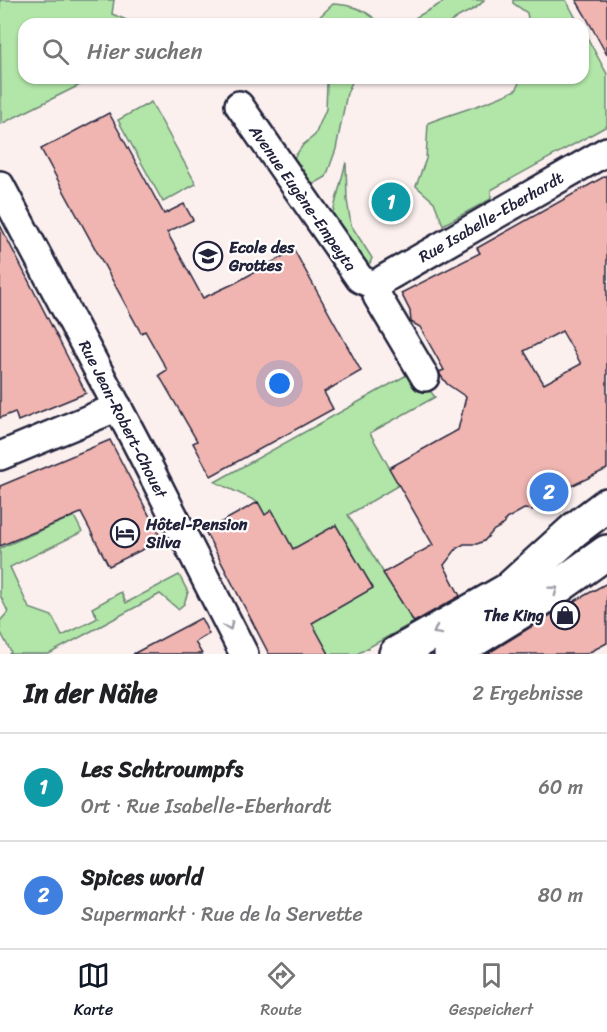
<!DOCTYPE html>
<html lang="de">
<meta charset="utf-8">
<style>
:root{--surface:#fff;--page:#f6f6f6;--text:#202124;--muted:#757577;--line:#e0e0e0;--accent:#111827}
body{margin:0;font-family:Sriracha,sans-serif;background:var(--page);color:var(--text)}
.you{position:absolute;left:280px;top:384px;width:21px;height:21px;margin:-15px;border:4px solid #fff;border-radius:50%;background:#1a73e8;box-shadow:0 0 0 9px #1a73e833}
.badge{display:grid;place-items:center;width:39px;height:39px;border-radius:50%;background:var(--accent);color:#fff;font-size:20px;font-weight:700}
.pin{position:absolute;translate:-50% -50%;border:3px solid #fff;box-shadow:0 2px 6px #0006}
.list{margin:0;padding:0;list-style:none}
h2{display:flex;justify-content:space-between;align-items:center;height:78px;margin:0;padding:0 24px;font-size:26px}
h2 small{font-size:20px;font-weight:400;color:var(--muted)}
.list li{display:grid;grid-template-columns:39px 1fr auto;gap:18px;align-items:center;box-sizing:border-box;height:108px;padding:0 24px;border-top:2px solid var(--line)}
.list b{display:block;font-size:22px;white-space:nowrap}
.list p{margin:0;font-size:20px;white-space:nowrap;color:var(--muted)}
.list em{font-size:20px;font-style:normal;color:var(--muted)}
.icon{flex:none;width:33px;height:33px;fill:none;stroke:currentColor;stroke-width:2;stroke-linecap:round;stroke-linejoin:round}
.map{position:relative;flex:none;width:607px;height:654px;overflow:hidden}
.search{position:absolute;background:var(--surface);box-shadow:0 2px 4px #0004;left:18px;right:18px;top:18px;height:66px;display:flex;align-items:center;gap:15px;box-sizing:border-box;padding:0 21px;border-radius:18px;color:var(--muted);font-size:22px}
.sheet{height:294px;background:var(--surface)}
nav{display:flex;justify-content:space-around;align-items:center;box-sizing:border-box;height:84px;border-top:2px solid var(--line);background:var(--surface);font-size:16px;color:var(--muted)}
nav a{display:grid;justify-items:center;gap:3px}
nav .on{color:var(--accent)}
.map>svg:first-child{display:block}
</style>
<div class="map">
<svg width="607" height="654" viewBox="0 0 607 654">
<rect width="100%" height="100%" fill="#fcf0ef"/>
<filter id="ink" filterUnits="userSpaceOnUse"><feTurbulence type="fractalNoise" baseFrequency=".0167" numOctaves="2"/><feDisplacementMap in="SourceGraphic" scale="12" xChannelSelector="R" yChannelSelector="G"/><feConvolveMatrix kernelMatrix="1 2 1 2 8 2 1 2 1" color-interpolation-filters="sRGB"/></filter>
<g filter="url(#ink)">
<!-- green -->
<g fill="#b2e6a8" stroke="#6a8472" stroke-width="1.5">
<polygon points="0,0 114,0 112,14 129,21 129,24 24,24 24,78 94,78 1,124"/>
<path d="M 447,0 L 484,0 C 476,12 459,13 449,24 L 404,24 Z"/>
<polygon points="513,0 566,0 579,24 529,24 527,13 513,3"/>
<path d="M 333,4 C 350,5 362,8 375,19 L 375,24 L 312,24 Z"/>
<path d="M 583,30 L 607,74 L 607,126 L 491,190 L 491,199 L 443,225 L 434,202 L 416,186 L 426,159 L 428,123 C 458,111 490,104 517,89 L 520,78 L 583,78 Z"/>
<polygon points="325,78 354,78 347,93 336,149 326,177 312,185 304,183 291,162 303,145 315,135 326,109 327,83"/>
<polygon points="151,102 196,184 163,202 118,120"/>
<polygon points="346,162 347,200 351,225 372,258 370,263 366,265 331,220"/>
<polygon points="414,371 435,397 370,433 399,485 348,515 414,622 357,654 329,654 312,625 293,549 272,510 265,515 258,502 215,482"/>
<polygon points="74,516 82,532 10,567 29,608 52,616 62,636 98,618 92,608 121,592 126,603 179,575 188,592 184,604 178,609 160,594 49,654 9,654 11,652 0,631 0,621 8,612 0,595 0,548"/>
</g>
<!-- building -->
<g fill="#f0b5b0" stroke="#22223b" stroke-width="1.5" fill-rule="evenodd">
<polygon points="576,0 607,0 607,55 585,15"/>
<polygon points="109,113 164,214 184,204 193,220 167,232 203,298 235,283 294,250 361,371 324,392 333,409 211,476 193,443 197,441 159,375 167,370 145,331 141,333 41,149"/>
<path d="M 607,175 L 607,469 L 569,487 L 560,499 L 552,503 L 535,507 L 533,510 L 524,509 L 506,519 L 503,525 L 494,530 L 484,541 L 477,544 L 464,544 L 457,548 L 444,565 L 460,596 L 414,622 L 383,573 L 433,545 L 389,468 L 458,430 L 466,397 L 447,384 L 441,376 L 439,372 L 444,370 L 420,327 L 411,322 L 410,311 L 401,293 L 480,253 L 477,248 ZM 562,331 L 581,364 L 544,384 L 524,351 Z"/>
<polygon points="0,225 86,393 18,421 15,412 0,418"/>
<polygon points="110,440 162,540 109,566 81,513 0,546 0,486"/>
<polygon points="258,502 265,515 272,510 293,549 336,525 373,588 312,623 329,654 269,654 205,531"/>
<polygon points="607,583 607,643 586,654 487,654 555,612"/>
<polygon points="201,618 209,634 195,642 202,654 133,654"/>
</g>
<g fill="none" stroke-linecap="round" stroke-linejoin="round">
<!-- street casing -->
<g stroke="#22223b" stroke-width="32">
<g id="street">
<polyline points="239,105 360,279 378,287"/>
<polyline points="0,185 136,442 244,654"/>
<polyline points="378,287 384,279 607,151"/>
<polyline points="378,287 377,296 425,377"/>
<polyline points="0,456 118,407"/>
</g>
</g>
<!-- secondary casing -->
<g stroke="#22223b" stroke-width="38">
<g id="secondary">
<polyline points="396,654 508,590 574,530 607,505"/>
<polyline points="451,654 538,601 607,552"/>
</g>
</g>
<!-- street -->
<use href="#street" stroke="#fff" stroke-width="27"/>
<!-- secondary -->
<use href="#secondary" stroke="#fff" stroke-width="33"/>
</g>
<!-- one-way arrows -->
<defs><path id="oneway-chevron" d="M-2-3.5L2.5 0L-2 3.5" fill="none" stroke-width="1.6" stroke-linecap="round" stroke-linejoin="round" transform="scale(1.5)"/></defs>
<g stroke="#9c9ca7">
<use href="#oneway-chevron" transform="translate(554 590) rotate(-37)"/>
<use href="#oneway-chevron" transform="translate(229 626) rotate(63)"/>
<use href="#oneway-chevron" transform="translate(437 631) rotate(151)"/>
</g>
</g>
<!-- icons -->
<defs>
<g id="school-ring" transform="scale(1.5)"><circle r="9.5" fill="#fff" stroke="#22223b" stroke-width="1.5"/><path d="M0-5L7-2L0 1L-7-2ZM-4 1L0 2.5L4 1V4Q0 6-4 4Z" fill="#22223b"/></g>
<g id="hotel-ring" transform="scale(1.5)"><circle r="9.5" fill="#fff" stroke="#22223b" stroke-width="1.5"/><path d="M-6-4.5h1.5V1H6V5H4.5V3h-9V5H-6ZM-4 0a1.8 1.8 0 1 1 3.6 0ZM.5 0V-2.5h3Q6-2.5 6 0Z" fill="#22223b"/></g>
<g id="shop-ring" transform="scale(1.5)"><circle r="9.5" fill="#fff" stroke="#22223b" stroke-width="1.5"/><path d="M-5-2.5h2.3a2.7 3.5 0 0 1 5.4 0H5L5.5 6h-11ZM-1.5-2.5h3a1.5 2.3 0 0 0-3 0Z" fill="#22223b"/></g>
</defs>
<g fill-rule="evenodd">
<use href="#school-ring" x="208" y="256"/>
<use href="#hotel-ring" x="125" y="533"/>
<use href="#shop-ring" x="565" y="615"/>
</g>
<g text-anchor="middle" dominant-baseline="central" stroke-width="4.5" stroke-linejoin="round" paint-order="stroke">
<!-- street labels -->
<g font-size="16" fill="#22223b" stroke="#fff">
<text transform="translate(303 198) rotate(55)">Avenue Eugène-Empeyta</text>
<text transform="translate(491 217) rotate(-30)">Rue Isabelle-Eberhardt</text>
<text transform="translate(123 419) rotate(63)">Rue Jean-Robert-Chouet</text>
</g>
<!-- poi labels -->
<g font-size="16" font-weight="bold" fill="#22223b" stroke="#fff" text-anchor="start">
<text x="229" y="247">Ecole des<tspan x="229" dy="18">Grottes</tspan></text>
<text x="146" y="524">Hôtel-Pension<tspan x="146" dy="18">Silva</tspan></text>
<text x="544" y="615" text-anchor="end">The King</text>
</g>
</g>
</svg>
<div class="you"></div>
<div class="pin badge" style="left:391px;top:202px;background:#0f9aa8">1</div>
<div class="pin badge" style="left:549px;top:492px;background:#3f7fe0">2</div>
<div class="search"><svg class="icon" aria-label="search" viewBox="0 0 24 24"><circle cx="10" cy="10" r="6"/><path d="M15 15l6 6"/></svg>Hier suchen</div>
</div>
<section class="sheet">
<h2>In der Nähe<small>2 Ergebnisse</small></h2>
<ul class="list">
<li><span class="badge" style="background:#0f9aa8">1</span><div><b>Les Schtroumpfs</b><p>Ort · Rue Isabelle-Eberhardt</p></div><em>60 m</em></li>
<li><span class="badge" style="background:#3f7fe0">2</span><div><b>Spices world</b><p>Supermarkt · Rue de la Servette</p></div><em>80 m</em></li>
</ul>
</section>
<nav>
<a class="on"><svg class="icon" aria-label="map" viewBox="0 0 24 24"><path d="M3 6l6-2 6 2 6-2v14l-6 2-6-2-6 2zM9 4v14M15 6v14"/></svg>Karte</a>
<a><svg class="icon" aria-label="directions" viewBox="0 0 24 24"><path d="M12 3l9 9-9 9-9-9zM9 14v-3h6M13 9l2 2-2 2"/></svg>Route</a>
<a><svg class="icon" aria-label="saved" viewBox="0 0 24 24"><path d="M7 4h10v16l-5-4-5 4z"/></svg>Gespeichert</a>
</nav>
